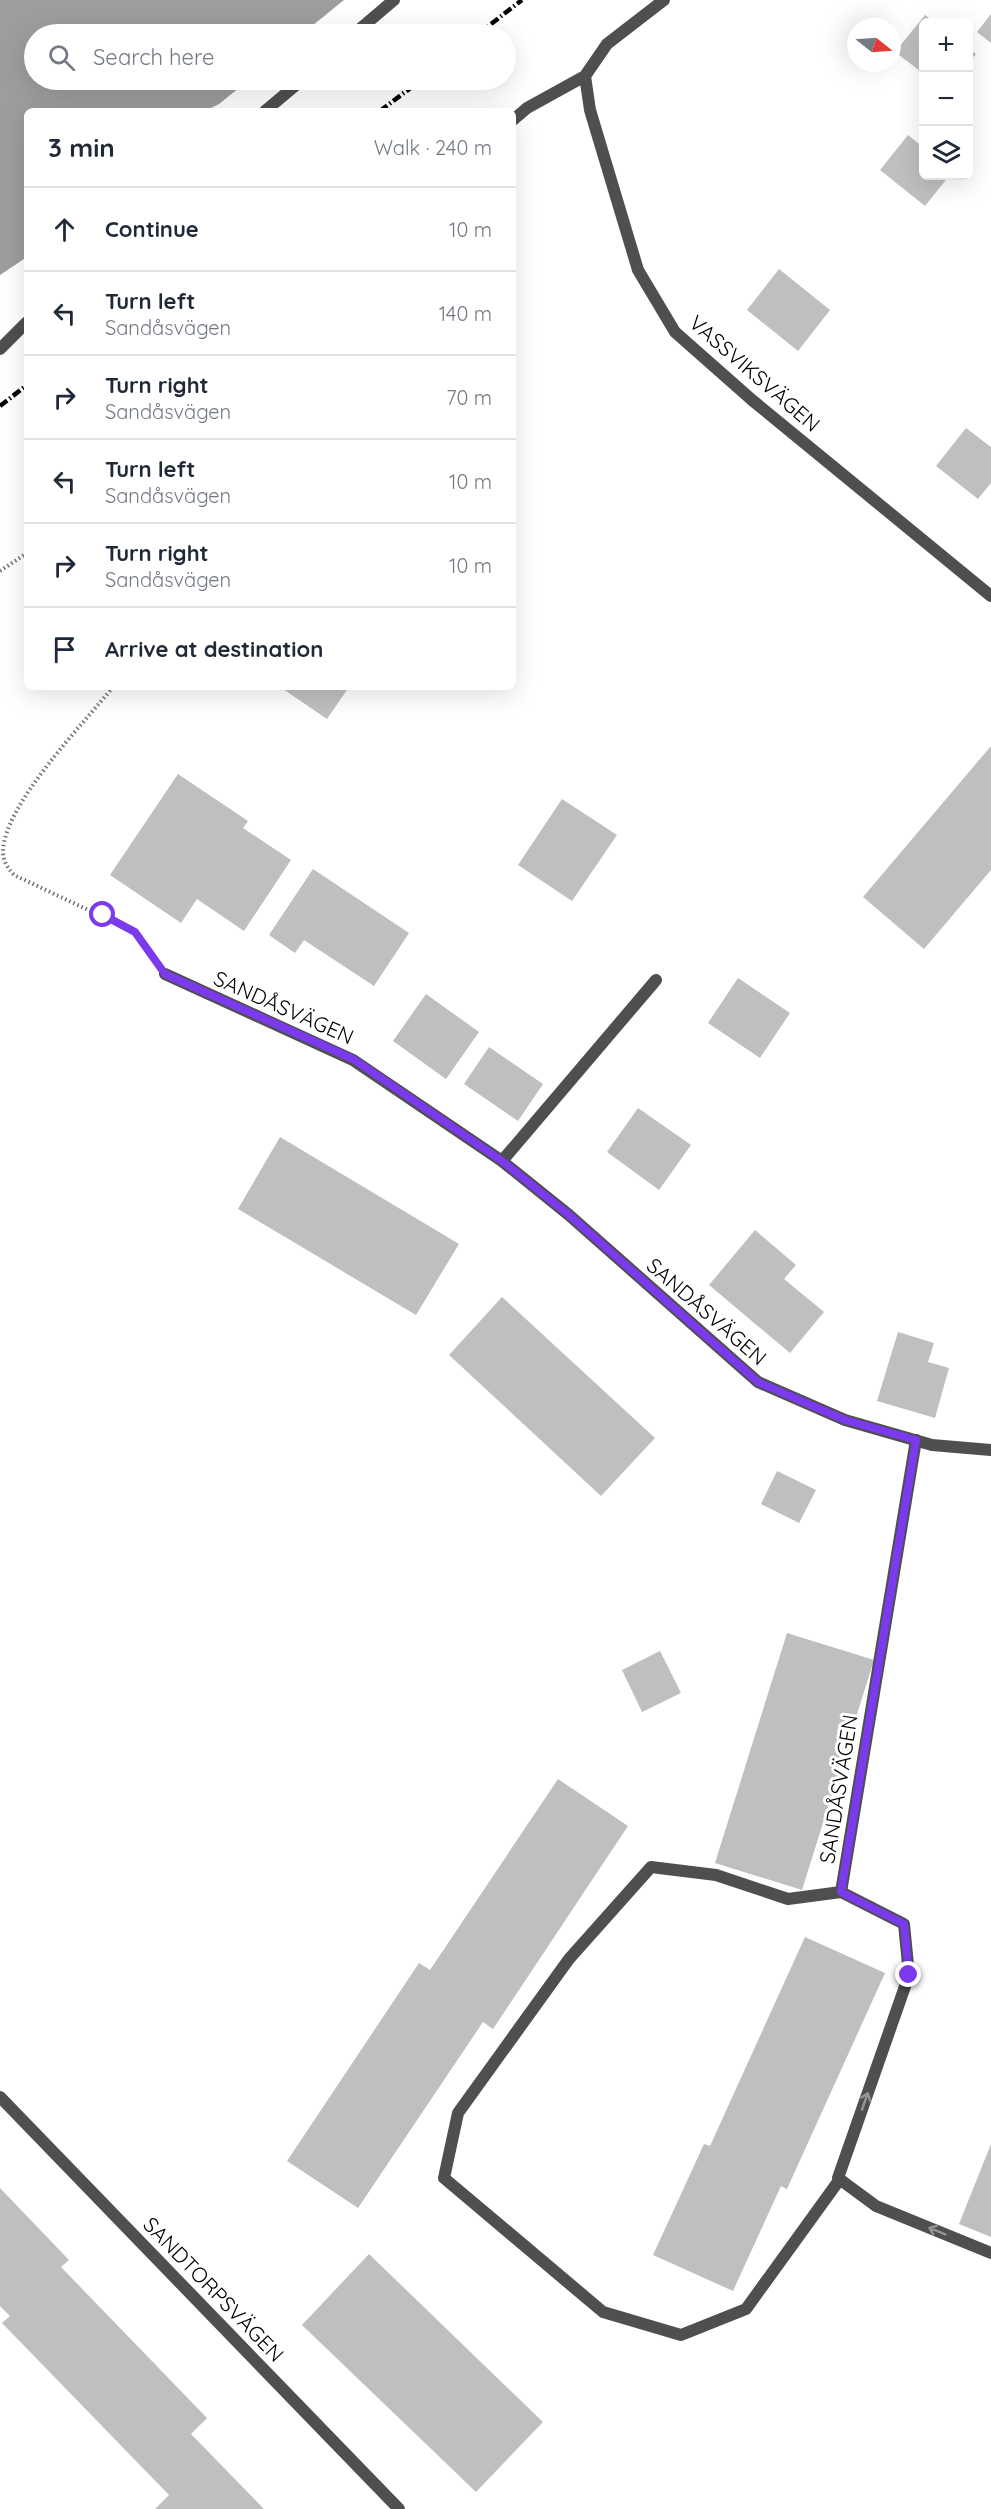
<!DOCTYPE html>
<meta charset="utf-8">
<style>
:root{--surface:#fff;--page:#f6f6f7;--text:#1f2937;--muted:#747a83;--line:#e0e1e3}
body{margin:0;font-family:Quicksand,sans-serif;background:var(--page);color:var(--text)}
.controls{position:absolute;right:18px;top:18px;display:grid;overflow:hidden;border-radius:9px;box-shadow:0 6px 24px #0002}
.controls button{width:54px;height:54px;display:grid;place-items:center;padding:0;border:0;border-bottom:2px solid var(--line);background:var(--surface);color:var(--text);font:30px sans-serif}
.compass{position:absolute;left:847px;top:18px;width:54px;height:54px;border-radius:50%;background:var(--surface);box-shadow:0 6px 24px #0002;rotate:107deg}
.stop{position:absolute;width:18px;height:18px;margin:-14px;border:4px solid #7c3aed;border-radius:50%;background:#fff}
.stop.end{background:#7c3aed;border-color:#fff;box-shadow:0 2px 6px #0008}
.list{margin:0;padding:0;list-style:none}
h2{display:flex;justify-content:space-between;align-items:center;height:78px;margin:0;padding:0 24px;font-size:26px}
h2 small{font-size:20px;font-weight:400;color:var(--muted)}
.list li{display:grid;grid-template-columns:39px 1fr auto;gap:18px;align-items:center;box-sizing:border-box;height:84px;padding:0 24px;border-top:2px solid var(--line)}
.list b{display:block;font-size:22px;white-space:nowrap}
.list p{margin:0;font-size:20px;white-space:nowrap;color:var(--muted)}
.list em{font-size:20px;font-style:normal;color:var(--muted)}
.icon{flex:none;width:33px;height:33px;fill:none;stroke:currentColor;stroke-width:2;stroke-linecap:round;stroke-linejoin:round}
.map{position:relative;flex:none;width:991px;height:2509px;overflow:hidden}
.search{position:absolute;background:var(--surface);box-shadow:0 6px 24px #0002;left:24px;top:24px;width:492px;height:66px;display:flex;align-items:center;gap:15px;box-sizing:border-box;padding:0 21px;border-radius:33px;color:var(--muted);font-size:22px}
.panel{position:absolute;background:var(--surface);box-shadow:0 6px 24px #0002;left:24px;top:108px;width:492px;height:582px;border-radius:9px}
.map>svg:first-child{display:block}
</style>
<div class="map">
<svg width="991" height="2509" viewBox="0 0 991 2509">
<rect width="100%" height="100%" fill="#fff"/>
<!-- water -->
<polygon fill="#9d9d9d" points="0,0 344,0 302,34 34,34 34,80 249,80 219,104 205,111 27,111 27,257 0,275"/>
<!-- building -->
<g fill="#bfbfbf">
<polygon points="991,14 991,43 977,32"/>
<polygon points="925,15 935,22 924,22 924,74 895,52"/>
<polygon points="968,48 976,54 968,63"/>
<polygon points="908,135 924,148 924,176 949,176 925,206 880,170"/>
<polygon points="779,269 830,310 798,351 747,310"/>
<polygon points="966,428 991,447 991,483 978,499 936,466"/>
<polygon points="280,687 349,687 327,719"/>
<polygon points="991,746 991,870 924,949 863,897"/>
<polygon points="178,774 248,821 243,828 291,860 244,931 197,899 181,923 110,875"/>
<polygon points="562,799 617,835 572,901 518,865"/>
<polygon points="313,869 409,933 374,986 304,940 295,953 269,935"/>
<polygon points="738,978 790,1013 760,1058 708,1023"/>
<polygon points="426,994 479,1032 446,1079 393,1041"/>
<polygon points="489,1047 543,1084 518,1121 464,1084"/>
<polygon points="638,1108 691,1145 659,1190 607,1152"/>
<polygon points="280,1137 459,1244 416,1315 238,1209"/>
<polygon points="755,1230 796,1265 784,1279 824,1312 790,1353 709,1285"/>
<polygon points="502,1297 655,1438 601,1496 449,1355"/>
<polygon points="898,1332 934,1343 928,1362 949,1368 935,1418 877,1401"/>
<polygon points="777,1471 816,1490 799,1523 761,1504"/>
<polygon points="787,1633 874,1660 802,1890 715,1863"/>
<polygon points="660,1651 681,1693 642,1712 622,1670"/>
<polygon points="558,1779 628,1826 493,2029 483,2022 358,2208 287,2161 419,1963 430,1970"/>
<polygon points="805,1937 885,1973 787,2189 781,2186 733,2291 653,2255 704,2144 710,2146"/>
<polygon points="991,2144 991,2237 959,2224"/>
<polygon points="0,2188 69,2260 61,2267 207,2418 191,2434 264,2509 155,2509 169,2495 2,2323 10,2316 0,2306"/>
<polygon points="369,2254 543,2422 476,2492 302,2325"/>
</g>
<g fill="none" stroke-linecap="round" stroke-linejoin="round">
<!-- path -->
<g stroke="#717171" stroke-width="4" stroke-dasharray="1.5 3" stroke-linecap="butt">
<polyline points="0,571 27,553"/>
<path d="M 113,687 C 84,723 4,805 3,851 C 3,861 7,867 14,875 L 135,932 L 150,954"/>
</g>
<!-- lane -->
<g stroke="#4f4f4f" stroke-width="12">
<polyline points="354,34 394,0"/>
<polyline points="265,111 302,80"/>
<polyline points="0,349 27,322"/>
<polyline points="840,2179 746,2309 681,2335 603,2312 444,2178 458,2113 569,1959 651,1867 716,1875 788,1899 841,1892"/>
</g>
<!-- street -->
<g stroke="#4f4f4f" stroke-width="12">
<polyline points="585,76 590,110 638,270 675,332 752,400 991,596"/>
<polyline points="513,120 527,108 585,76 607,44 664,0"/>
<polyline points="165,974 353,1060 502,1161 569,1215 758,1382 845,1420 932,1445 991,1450"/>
<polyline points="502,1161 656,980"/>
<polyline points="916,1440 841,1892 904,1924 909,1975 838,2178 876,2206 991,2253"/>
<polyline points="0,2097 399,2509"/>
</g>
<!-- rail -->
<g stroke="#000" stroke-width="4.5" stroke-dasharray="9 3 1.5 3" stroke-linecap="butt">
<polyline points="478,34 522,0"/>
<polyline points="380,111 421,80"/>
<polyline points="0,406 27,385"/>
</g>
</g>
<!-- one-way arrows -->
<defs><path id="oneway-shaft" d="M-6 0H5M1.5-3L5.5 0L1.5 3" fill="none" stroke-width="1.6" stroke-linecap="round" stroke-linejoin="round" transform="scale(1.5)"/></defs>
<g stroke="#959595">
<use href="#oneway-shaft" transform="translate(865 2101) rotate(-71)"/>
<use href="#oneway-shaft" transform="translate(937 2231) rotate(-158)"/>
</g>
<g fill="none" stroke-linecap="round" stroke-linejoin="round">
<!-- route -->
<polyline stroke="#7c3aed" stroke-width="8" points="103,915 135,932 165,974 353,1059 502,1161 569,1215 758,1382 845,1420 916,1440 841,1892 904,1924 909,1975"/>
</g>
<g text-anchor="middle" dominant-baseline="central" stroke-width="6" stroke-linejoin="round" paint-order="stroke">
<!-- street labels -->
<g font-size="21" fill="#000" stroke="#fff">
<text transform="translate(755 373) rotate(41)">VASSVIKSVÄGEN</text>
<text transform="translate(284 1007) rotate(24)">SANDÅSVÄGEN</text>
<text transform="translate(707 1311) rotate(41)">SANDÅSVÄGEN</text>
<text transform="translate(838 1789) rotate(-81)">SANDÅSVÄGEN</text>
<text transform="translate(214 2289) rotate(46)">SANDTORPSVÄGEN</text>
</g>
</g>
</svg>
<div class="controls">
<button>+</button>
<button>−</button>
<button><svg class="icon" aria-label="layers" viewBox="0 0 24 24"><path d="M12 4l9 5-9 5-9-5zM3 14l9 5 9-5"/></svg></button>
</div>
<svg class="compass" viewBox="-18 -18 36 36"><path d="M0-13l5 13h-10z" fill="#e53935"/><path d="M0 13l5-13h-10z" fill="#747a83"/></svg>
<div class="stop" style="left:103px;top:915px"></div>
<div class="stop end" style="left:909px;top:1975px"></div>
<div class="search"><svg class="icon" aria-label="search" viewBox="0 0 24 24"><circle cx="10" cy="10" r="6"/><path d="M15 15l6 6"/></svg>Search here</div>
<section class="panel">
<h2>3 min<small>Walk · 240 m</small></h2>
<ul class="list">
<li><svg class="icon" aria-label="ahead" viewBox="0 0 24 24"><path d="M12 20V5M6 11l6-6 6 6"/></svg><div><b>Continue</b></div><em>10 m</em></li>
<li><svg class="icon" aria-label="left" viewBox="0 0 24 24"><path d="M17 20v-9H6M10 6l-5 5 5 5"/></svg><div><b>Turn left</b><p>Sandåsvägen</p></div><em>140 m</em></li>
<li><svg class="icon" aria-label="right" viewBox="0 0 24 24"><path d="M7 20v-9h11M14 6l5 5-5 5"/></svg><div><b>Turn right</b><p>Sandåsvägen</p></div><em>70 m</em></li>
<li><svg class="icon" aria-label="left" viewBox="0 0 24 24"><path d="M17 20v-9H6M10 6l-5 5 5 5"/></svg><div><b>Turn left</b><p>Sandåsvägen</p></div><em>10 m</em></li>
<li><svg class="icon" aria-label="right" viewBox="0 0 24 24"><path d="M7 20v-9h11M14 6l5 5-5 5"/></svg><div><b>Turn right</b><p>Sandåsvägen</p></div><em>10 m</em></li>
<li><svg class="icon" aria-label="arrive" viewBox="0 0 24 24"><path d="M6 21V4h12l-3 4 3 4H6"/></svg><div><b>Arrive at destination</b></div></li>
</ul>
</section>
</div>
